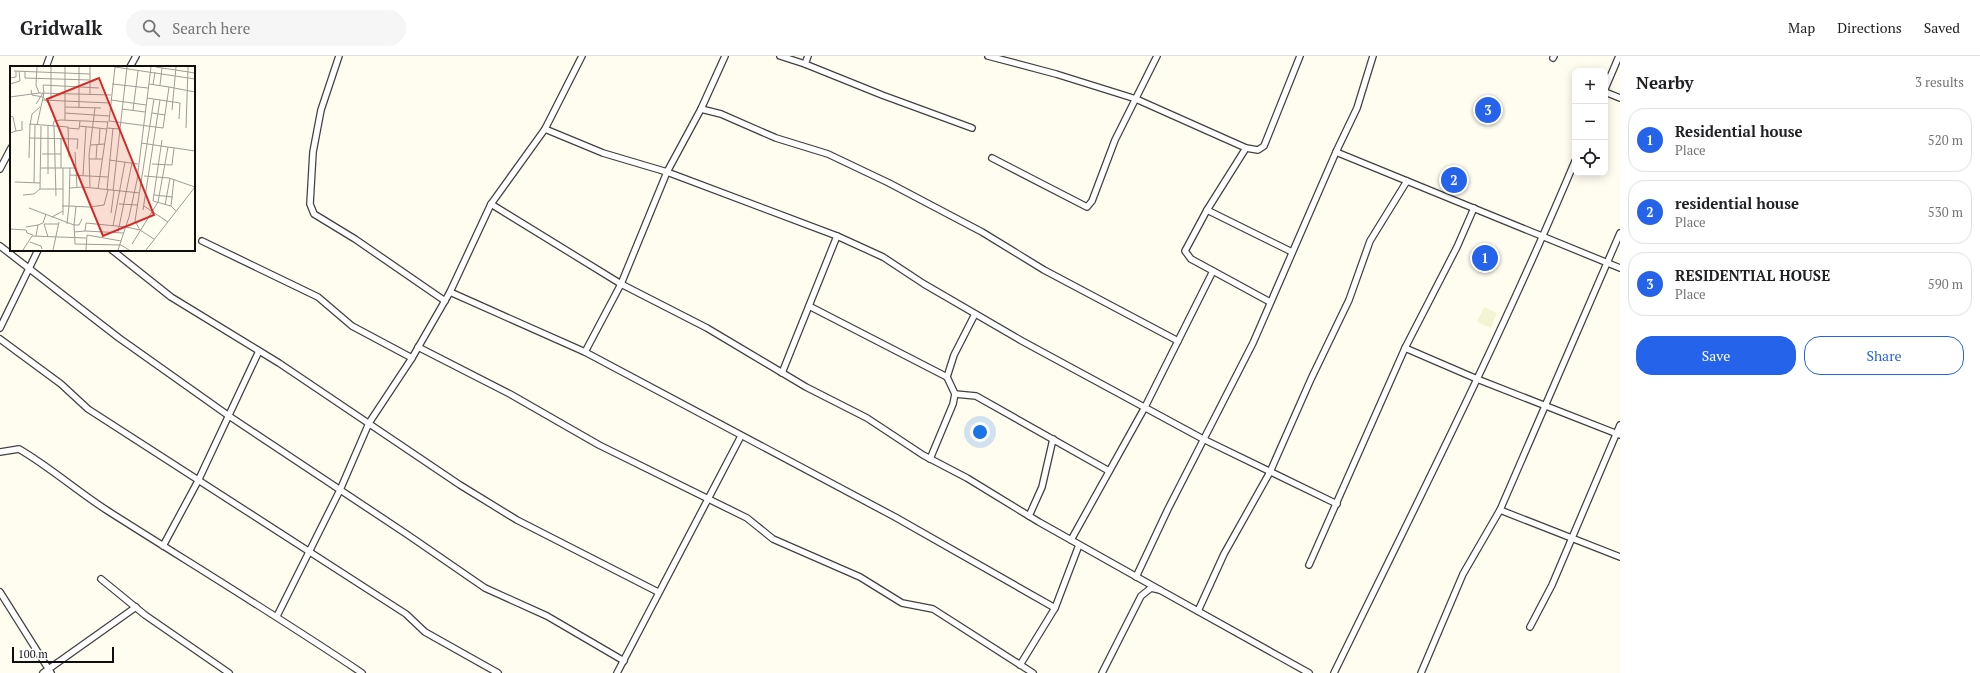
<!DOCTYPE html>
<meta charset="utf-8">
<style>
:root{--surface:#fff;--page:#f6f6f6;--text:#202124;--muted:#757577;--line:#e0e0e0;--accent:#2563eb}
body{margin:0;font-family:"PT Serif",serif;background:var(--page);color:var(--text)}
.controls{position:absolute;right:12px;top:12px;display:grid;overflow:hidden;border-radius:8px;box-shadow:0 2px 10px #0003}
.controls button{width:36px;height:36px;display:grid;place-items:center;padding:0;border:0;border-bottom:1px solid var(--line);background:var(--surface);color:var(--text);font:20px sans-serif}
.scale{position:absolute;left:12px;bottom:10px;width:102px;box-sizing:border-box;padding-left:4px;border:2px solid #0e0e0e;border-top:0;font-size:11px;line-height:14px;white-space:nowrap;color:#0e0e0e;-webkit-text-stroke:3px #fff;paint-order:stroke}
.you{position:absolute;left:980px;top:376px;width:14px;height:14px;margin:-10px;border:3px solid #fff;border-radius:50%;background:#1a73e8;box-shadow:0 0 0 6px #1a73e833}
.badge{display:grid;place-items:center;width:26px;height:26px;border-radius:50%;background:var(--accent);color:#fff;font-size:13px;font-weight:700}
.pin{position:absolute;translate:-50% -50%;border:2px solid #fff;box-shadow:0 1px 4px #0006}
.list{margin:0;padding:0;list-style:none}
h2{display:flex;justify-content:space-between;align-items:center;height:52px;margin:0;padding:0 16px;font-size:17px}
h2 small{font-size:13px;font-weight:400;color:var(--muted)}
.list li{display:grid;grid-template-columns:26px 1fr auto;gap:12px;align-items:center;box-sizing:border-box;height:64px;margin:0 8px 8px;padding:0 8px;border:1px solid var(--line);border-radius:16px}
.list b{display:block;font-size:15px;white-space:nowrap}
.list p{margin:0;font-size:13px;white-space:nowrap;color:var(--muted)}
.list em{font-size:13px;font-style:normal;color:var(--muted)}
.actions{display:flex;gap:8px;padding:12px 16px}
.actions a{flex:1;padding:9px 0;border:1px solid var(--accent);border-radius:16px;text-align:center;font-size:14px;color:var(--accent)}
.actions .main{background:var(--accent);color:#fff}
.icon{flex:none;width:22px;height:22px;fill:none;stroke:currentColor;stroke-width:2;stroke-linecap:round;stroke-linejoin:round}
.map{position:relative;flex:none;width:1620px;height:617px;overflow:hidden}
header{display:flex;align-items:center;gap:24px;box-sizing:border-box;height:56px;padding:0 20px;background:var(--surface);border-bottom:1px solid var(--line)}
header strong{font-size:19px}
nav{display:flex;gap:22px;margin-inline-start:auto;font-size:14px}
.search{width:280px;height:36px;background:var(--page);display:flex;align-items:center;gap:10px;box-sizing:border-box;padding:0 14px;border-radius:22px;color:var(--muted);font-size:15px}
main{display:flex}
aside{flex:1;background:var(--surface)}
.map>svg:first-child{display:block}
</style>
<header>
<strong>Gridwalk</strong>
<div class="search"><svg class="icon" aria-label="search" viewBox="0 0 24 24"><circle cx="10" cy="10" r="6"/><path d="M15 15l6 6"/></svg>Search here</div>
<nav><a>Map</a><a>Directions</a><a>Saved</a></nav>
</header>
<main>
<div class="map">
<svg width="1620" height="617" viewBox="0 0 1620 617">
<rect width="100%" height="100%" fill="#fffdf0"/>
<!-- farmland -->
<polygon fill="#f3f4d1" points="1484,251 1497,257 1491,272 1477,266"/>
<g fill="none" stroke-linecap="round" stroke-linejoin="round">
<!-- minor casing -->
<g stroke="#414141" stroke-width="8">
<g id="minor">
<polyline points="339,0 321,54 313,96 310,148 314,158 355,183 445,245"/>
<polyline points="780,0 805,8 882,39 972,72"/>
<polyline points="988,0 1056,18 1136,43 1246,92 1258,94 1264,90 1300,0"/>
<polyline points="1553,2 1554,0"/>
<polyline points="805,8 808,0"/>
<polyline points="46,11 50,0"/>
<polyline points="130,11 136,0"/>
<polyline points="1605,33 1619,0"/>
<polyline points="1605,36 1620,42"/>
<polyline points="701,53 721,58 776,82 828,98 889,127 982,176 1044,214 1178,285"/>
<polyline points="545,73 603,97 667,116 837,180 883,201 924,228 1022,285 1203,383 1337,448"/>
<polyline points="1246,92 1207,154 1185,195 1191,203 1270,246"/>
<polyline points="1336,96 1620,212"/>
<polyline points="992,102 1087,151 1092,145 1115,84 1157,0"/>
<polyline points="0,113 11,92"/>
<polyline points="491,148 621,228 707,272 806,331 867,362 923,399 967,422 1039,466 1160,534"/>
<polyline points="1207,154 1292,196"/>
<polyline points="202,185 318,241 352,270 412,302"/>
<polyline points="0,190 119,282 229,360 408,479 485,532 547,560 624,605"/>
<polyline points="112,194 171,241 279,307 460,429 517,464 658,536"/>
<polyline points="450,236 585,296 895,461 1055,552"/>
<polyline points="809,250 947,321"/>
<polyline points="0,272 38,194"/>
<polyline points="0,283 61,328 88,353 406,558 425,576 498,617"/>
<polyline points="418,291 510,338 599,389 747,462 773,483 860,521 902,547 933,553 1033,617"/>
<polyline points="1405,292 1477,323 1620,379"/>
<polyline points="585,296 621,228 667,116 701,53 725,0"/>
<polyline points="782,317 837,180"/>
<polyline points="955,338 976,340 1109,415"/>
<path d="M 0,396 L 19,393 C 50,411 78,436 108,455 C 193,509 279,561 362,617"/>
<polyline points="930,403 953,348 955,338 947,321 954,299 975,258"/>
<polyline points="1500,454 1620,501"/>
<polyline points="1029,460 1042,431 1053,383"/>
<polyline points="1071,484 1145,351 1213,215"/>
<polyline points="163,490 198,425 259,295"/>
<polyline points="1309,509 1405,292 1457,191 1474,152"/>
<polyline points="1136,521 1168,453 1253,287 1336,96 1357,52 1373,0"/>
<polyline points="101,523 145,559 229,617"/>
<polyline points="0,536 51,617"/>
<polyline points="1198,555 1224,498 1270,416 1311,323 1349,244 1370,185 1407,125"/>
<polyline points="277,560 340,434 369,367 412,302 450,236 491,148 545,73 582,0"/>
<polyline points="1530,571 1552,529 1620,369"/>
<polyline points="1020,609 1055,552 1079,489"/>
<polyline points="43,617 136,551"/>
<polyline points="617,617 741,380"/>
<polyline points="1102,617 1141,540 1151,532 1160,534 1309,617"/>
<path d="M 1334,617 C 1417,447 1502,279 1575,105"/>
<polyline points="1421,617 1463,518 1500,454 1620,177"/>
</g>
</g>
<!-- minor -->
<use href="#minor" stroke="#fff" stroke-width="5.5"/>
</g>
<!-- overview -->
<g transform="translate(10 10)">
<rect width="185" height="185" fill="#fffdf0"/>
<path fill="none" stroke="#9f9d96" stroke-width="1" d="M 27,1 L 26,19 L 29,27M 41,1 L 41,33M 69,1 L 69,42M 105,1 L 99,55 L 153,62 L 159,21 L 139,18M 105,1 L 185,13M 146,1 L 185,7M 4,5 L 80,8M 15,6 L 15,12 L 80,14M 0,12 L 6,11 L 6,5M 0,18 L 10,15 L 9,5M 102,18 L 138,22M 143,19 L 145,6M 150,19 L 152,2M 159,21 L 185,26M 21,24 L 22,29 L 33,31 L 40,39M 80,28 L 80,1M 0,31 L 29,27 L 101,29M 137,32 L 170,37 L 169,53M 32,34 L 100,37M 101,34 L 136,39M 26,38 L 33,27M 55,41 L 91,42M 112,43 L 135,46M 123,44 L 128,5M 162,44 L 166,1M 55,47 L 99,50M 142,47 L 155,49M 0,50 L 3,51 L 6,65 L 0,67M 55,54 L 55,1M 20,59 L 22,48 L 30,41M 27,59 L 34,27 L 33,19 L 89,22M 31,60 L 30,123 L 53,123M 38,60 L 38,108M 43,60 L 44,55 L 51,54 L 98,56M 44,60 L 46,130M 69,60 L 97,63M 58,62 L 69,63 L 70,55M 97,62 L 109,63M 176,62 L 178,1M 6,65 L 12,64 L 12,55M 19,72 L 68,73 L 67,83M 152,74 L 143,135 L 161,140 L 166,145M 131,77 L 185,85M 89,78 L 90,62M 81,79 L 95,78M 65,86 L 67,121M 32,88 L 51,88M 19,92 L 20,58 L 58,61 L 59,91M 79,93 L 92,93M 86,93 L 87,79M 99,94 L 128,98M 142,98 L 162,99 L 164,82M 31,102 L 66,102M 51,102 L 51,72M 60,102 L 59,140 L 80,141 L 94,139 L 98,124M 60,109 L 98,111M 73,109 L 76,61M 134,110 L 159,112 L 185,121M 5,116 L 30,117M 24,117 L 25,59M 80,121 L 79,89 L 85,42M 60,122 L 73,121 L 130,127M 88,123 L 98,55M 97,124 L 103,62M 103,125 L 117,1M 13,129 L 24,128 L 30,123M 144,129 L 163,131M 109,138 L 128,139M 155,139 L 160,112M 52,140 L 59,140 L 57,158M 66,140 L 64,159 L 69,159 L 72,153M 134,140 L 158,156M 161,140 L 164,113M 19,142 L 64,159 L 65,178 L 111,179 L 119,184M 133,144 L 150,34M 101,147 L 104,125M 53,149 L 53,102M 42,151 L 53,145M 103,160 L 115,96M 16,161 L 28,159M 0,163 L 16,164 L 17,167 L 23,169M 130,164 L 125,155 L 144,33M 75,165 L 114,167M 64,166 L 75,165 L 76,157 L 116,161 L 130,164 L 144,173M 108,166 L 122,97M 26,170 L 28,159 L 33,157 L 36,148M 38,171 L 34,158 L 48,158M 20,176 L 31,180 L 32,183M 122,178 L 148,136 L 158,81M 13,184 L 22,170 L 76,172M 43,184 L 49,156M 76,184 L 77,169 L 111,175M 108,184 L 119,151 L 127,114 L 141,1M 136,184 L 185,121"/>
<path fill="#d62828" fill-opacity="0.15" stroke="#d62828" stroke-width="2" d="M 89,12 L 144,149 L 93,170 L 37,33 Z"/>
<rect width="185" height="185" fill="none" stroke="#0e0e0e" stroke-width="2"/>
</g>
</svg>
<div class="controls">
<button>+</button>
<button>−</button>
<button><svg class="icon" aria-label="locate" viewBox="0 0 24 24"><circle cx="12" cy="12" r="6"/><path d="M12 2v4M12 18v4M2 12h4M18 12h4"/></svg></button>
</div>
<div class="scale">100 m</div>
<div class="you"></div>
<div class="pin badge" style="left:1485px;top:202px">1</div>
<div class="pin badge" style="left:1454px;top:124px">2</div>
<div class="pin badge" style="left:1488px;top:54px">3</div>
</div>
<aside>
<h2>Nearby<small>3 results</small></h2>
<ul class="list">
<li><span class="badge">1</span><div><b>Residential house</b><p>Place</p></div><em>520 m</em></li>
<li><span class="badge">2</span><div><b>residential house</b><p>Place</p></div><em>530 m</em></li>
<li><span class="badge">3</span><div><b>RESIDENTIAL HOUSE</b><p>Place</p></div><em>590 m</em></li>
</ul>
<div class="actions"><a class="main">Save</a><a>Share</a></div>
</aside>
</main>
